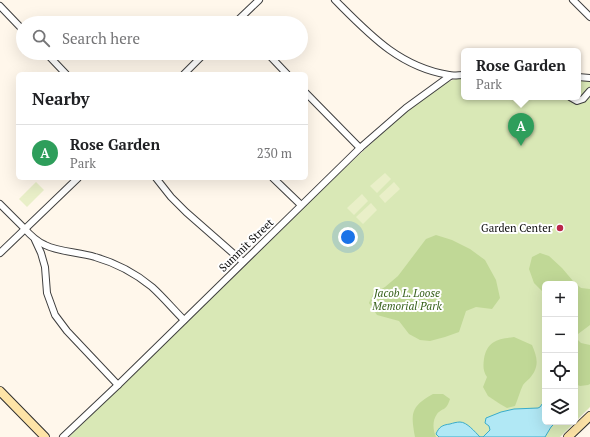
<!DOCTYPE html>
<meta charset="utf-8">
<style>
:root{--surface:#fff;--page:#f6f6f6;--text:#202124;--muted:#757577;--line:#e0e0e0;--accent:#ba2649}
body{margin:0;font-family:"PT Serif",serif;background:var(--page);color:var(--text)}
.controls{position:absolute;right:12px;bottom:12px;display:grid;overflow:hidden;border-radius:6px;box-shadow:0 4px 16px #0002}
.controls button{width:36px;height:36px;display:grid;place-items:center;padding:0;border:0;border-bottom:1px solid var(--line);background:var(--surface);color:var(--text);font:20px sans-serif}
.you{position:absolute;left:348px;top:237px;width:14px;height:14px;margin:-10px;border:3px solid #fff;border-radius:50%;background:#1a73e8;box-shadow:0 0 0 6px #1a73e833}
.badge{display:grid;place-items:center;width:26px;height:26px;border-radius:50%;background:var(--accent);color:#fff;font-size:13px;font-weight:700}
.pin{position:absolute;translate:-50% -33px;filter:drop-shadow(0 1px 2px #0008)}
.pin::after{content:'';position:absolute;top:21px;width:14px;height:12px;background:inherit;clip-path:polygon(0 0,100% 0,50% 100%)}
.popup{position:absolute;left:461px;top:48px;width:120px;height:52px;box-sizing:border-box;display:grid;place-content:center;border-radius:6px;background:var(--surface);filter:drop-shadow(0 1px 3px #0005);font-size:13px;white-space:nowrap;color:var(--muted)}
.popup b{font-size:15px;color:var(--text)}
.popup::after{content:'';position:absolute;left:50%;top:100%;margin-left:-8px;border:8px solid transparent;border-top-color:var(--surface)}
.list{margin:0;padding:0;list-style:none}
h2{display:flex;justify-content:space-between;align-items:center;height:52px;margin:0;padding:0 16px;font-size:17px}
h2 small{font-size:13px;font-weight:400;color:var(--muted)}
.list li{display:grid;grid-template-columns:26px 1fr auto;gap:12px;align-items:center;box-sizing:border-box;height:56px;padding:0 16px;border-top:1px solid var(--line)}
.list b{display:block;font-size:15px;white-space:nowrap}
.list p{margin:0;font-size:13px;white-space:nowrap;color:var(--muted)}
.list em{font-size:13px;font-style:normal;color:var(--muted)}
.icon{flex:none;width:22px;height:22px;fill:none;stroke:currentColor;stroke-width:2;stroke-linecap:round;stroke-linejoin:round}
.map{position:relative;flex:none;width:590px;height:437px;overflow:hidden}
.search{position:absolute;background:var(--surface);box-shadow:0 4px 16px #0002;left:16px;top:16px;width:292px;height:44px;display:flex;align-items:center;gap:10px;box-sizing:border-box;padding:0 14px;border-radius:22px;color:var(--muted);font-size:15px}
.panel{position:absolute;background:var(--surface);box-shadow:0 4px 16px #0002;left:16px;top:72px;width:292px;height:108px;border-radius:6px}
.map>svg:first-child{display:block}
</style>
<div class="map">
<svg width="590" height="437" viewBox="0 0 590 437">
<rect width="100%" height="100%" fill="#fff7eb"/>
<!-- green -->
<polygon fill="#d9e8b6" points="464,78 464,97 578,97 578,81 590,81 590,407 575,422 575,284 545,284 545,422 575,422 560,437 69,437 320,191 402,115 447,82 456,79"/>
<!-- forest -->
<g fill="#c0d896">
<polygon points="436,235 452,240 470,249 485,260 496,280 500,298 492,309 476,307 466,311 459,332 445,337 430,341 420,340 409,334 399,321 377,315 369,303 373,294 385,287 398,276 426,239"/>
<polygon points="540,253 549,256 562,268 573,281 581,288 590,289 590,325 578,334 578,340 581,343 590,345 590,384 588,385 580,386 575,384 575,284 545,284 545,296 543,292 534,283 529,269 532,257"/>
<path d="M 514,337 L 532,345 C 537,357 540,366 530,378 C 528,380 525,382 523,385 C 520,391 518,399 515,406 L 507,408 L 500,404 L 488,396 L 483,387 L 487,377 C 483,371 483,366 484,359 C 487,341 498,339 514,337 Z"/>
<path d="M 433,394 L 443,394 L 450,399 C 446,412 443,407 437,414 C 432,421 433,430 436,437 L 415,437 C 411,413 410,407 433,394 Z"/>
</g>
<!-- pitch -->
<g fill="#e9efc8">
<polygon points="385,173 391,179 377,193 370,186"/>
<polygon points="36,182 44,190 27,207 19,199"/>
<polygon points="394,182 400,189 385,203 379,196"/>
<polygon points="362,194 368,201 354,215 347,208"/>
<polygon points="371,203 377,210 363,224 356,217"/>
</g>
<!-- water -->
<path fill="#b1e8f5" stroke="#39accb" d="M 545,400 L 545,422 L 556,422 L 551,427 L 545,437 L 439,437 L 436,434 C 439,427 442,425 450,424 C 453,423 457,422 460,422 C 467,422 475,432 480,437 L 483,437 L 490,430 L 489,426 L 485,423 L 486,418 L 501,412 L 514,409 L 538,408 L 540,407 Z"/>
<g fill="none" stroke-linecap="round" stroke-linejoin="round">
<!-- minor casing -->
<g stroke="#3f3f3f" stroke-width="8">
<g id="minor">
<path d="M 335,0 C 369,34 399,67 449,75 C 453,76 459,75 464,75"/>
<polyline points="573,0 590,17"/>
<polyline points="0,6 23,30"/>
<polyline points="235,23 259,0"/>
<polyline points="46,53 66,74"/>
<polyline points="267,53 287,74"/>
<polyline points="184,74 205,53"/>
<polyline points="578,77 590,78"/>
<polyline points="306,93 360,148"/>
<polyline points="570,97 577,101 583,99 590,91"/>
<polyline points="156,178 171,197 186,212 243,262"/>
<polyline points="273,178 301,205"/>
<path d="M 0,204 C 8,212 16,220 24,228 C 30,235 36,241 45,245 C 59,252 79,252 95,257 C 116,263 135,273 152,287 C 163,297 173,309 184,320"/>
<polyline points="35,240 41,253 45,267 47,293 55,315 67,331 118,385"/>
<polyline points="0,253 78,178"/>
<polyline points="63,437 118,385 360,148 406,108 450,76"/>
</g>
</g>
<!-- secondary casing -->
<g stroke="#2e2e2e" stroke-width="10">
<g id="secondary">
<polyline points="0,391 45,437"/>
<polyline points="568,437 590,416"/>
</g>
</g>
<!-- minor -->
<use href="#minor" stroke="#fff" stroke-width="6"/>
<!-- secondary -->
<use href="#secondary" stroke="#fee4a7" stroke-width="8"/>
</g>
<!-- markers -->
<circle fill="#ba2649" stroke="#fff" stroke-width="1.5" cx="560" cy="228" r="4"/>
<g text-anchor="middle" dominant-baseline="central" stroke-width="4" stroke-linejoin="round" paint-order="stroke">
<!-- poi labels -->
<g font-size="11" fill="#0c0c0c" stroke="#fff" text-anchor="end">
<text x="552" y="228">Garden Center</text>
</g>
<!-- street labels -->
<g font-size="11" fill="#0c0c0c" stroke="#fff">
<text transform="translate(246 245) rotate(-44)">Summit Street</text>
</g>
<!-- park labels -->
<g font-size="11" font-style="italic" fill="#39621e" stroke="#fff">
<text x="407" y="293">Jacob L. Loose<tspan x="407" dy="13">Memorial Park</tspan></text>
</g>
</g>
</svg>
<div class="controls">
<button>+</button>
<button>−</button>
<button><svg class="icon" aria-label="locate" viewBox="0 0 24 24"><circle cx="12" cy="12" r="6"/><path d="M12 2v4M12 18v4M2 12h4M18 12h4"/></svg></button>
<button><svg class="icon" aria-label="layers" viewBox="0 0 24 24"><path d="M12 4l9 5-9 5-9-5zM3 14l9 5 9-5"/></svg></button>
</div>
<div class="you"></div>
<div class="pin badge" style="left:521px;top:146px;background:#2e9e5b">A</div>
<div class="popup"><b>Rose Garden</b>Park</div>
<div class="search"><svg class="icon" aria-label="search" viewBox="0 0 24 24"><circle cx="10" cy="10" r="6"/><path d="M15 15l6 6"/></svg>Search here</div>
<section class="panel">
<h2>Nearby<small></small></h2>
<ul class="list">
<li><span class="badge" style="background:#2e9e5b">A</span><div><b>Rose Garden</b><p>Park</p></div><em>230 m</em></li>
</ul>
</section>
</div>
